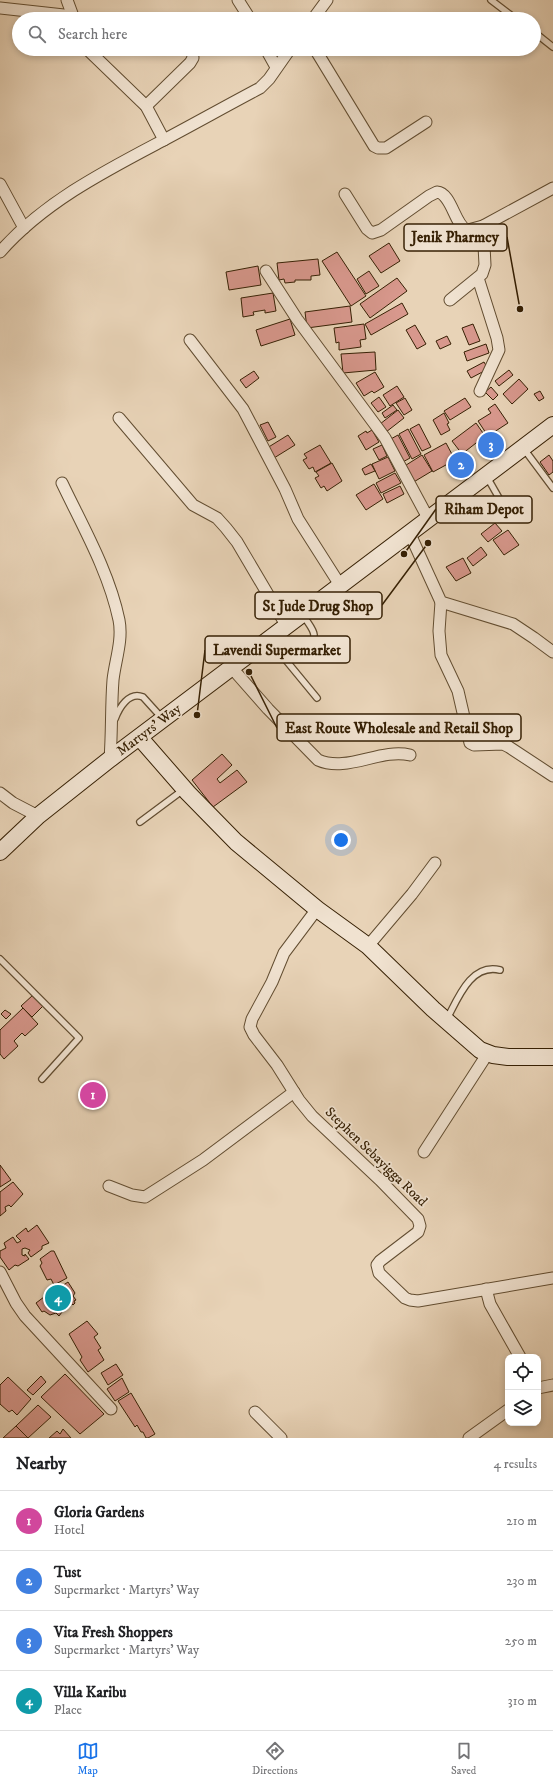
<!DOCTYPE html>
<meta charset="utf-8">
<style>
:root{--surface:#fff;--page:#f6f6f6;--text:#202124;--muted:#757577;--line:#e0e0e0;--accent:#1a73e8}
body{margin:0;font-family:"IM FELL DW Pica",serif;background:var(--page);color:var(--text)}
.controls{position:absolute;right:12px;bottom:12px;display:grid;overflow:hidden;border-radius:8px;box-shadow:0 2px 6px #0003}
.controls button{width:36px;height:36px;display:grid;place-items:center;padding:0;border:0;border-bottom:1px solid var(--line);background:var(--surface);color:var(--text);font:20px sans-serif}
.you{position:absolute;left:341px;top:840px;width:14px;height:14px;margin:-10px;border:3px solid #fff;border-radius:50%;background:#1a73e8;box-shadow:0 0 0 6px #1a73e833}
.badge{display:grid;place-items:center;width:26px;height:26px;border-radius:50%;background:var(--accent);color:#fff;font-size:13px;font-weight:700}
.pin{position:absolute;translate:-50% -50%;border:2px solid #fff;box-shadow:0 1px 4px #0006}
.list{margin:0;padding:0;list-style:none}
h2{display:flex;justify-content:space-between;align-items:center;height:52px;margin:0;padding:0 16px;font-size:17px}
h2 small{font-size:13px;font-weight:400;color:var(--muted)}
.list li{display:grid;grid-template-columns:26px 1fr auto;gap:12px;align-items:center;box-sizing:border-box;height:60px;padding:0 16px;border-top:1px solid var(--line)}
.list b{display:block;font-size:15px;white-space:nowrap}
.list p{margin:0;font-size:13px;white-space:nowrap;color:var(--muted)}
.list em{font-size:13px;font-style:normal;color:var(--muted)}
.icon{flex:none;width:22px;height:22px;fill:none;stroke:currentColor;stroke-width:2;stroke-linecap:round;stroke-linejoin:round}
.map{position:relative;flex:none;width:553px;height:1438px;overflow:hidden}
.search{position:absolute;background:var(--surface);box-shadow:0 2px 6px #0003;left:12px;right:12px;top:12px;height:44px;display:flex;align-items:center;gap:10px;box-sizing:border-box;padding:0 14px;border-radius:22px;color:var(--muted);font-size:15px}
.sheet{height:292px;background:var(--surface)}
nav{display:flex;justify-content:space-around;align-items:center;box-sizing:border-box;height:56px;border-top:1px solid var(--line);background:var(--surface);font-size:11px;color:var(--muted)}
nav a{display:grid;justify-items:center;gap:2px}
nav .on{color:var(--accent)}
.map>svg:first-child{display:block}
</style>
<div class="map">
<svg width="553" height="1438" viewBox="0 0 553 1438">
<rect width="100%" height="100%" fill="#e8d3b7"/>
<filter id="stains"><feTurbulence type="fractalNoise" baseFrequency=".005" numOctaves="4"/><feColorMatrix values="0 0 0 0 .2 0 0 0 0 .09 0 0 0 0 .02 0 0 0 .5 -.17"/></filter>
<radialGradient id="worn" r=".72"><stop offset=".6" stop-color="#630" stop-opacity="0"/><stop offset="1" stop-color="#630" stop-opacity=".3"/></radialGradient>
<!-- building -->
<g fill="#d8988d" stroke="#362004">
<polygon points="389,243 400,261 381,273 369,256"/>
<polygon points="337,252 366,296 351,306 322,261"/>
<polygon points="318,259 320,275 311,276 311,280 295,280 295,282 285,283 284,279 279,280 277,263"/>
<polygon points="258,266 261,285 229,290 226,272"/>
<polygon points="369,271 379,286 366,294 357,279"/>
<polygon points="397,278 407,291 370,318 360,304"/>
<polygon points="273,293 276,311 265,313 265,310 253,312 254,315 243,317 241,298"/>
<polygon points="402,303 408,314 371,335 365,324"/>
<polygon points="350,306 352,322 307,328 305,312"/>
<polygon points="290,319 295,335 261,346 256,330"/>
<polygon points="364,324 366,339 360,340 361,347 339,350 339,342 336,343 334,328"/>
<polygon points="473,324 480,341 469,345 462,328"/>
<polygon points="415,325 426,344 417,349 406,330"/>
<polygon points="447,336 451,344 440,349 436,341"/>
<polygon points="486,344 489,353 467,361 464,352"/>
<polygon points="375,352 376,370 343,373 341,354"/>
<polygon points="484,362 488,369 471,378 467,371"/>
<polygon points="509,370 513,375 499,386 495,381"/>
<polygon points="254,371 259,378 246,388 240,380"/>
<polygon points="375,372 384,387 374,393 372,391 364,396 356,383"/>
<polygon points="519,379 528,389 512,404 503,394"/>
<polygon points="397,386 404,397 390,406 383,395"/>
<polygon points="491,387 498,395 493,400 485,392"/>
<polygon points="540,391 544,398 539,401 534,394"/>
<polygon points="379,397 386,407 378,412 371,403"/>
<polygon points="405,398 412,410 404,415 396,403"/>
<polygon points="465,398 471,407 450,420 444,411"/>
<polygon points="495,404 508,423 488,436 478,421 491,413 488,409"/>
<polygon points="393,405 397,410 385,418 382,413"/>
<polygon points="398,410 404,418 386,432 380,424"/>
<polygon points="444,413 449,423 447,424 450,430 441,435 433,420"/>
<polygon points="268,422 276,437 268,441 260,425"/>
<polygon points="476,423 485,436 462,454 452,441"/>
<polygon points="419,424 431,447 422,451 410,429"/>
<polygon points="408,429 421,454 412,459 399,434"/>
<polygon points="372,430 379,442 366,450 358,436 366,431 367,433"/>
<polygon points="288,435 295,445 274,458 267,448"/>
<polygon points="398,435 410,458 401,463 389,440"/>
<polygon points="446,443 455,460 433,472 424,455"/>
<polygon points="320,445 331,463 315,472 313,467 309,469 303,460 307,458 304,454"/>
<polygon points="382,445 387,456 379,460 373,449"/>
<polygon points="422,455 432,471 412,483 403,467"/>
<polygon points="549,455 553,461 553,472 549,475 540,462"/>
<polygon points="388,457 395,471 379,479 372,464"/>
<polygon points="332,463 342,481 327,491 324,486 321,488 315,478 319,476 316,472"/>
<polygon points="371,464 375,471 365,475 362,469"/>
<polygon points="395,473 401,483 381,493 376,483"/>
<polygon points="374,484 383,499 366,510 356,495"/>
<polygon points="400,486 404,494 387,503 383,494"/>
<polygon points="495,523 502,531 488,542 481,534"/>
<polygon points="508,530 519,545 504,555 493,540"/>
<polygon points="481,547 487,555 473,566 467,558"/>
<polygon points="463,558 471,573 456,581 446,567"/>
<polygon points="222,754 232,765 217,779 220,783 237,770 247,782 213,807 192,780"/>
<polygon points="33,995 43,1006 32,1017 21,1006"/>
<polygon points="23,1008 38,1024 25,1036 22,1033 14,1041 18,1046 4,1059 0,1054 0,1030"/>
<polygon points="5,1010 11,1014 6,1019 1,1014"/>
<polygon points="0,1165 11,1180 0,1187"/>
<polygon points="13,1182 23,1194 11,1207 9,1205 5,1207 6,1211 0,1216 0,1192"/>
<polygon points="37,1225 49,1243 42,1246 42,1249 31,1257 28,1253 30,1250 25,1248 22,1249 22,1255 25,1256 25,1254 29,1259 18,1266 15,1265 9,1270 0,1257 0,1251 6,1248 4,1243 13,1237 17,1243 21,1241 16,1236 26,1228 28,1232"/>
<polygon points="51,1251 54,1251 67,1278 54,1285 51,1279 47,1280 40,1266 42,1263 40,1259"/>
<polygon points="68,1282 75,1293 73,1296 76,1300 74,1301 75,1303 73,1305 71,1303 64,1306 61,1303 57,1304 62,1312 59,1316 56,1313 50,1315 44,1311 42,1312 36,1303 52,1291 55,1295 62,1290 59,1288"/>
<polygon points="87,1321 98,1334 94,1337 101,1348 98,1350 104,1360 88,1372 80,1360 82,1357 69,1334"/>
<polygon points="116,1364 123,1375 108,1385 101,1373"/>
<polygon points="65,1374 104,1414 80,1434 41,1397"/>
<polygon points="41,1376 46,1382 33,1395 27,1390"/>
<polygon points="8,1377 31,1399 17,1415 12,1410 9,1412 0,1404 0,1385"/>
<polygon points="122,1378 129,1392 115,1401 107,1389"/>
<polygon points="131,1393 155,1434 148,1438 146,1438 143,1432 141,1432 137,1425 135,1427 118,1401"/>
<polygon points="38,1405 51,1417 28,1438 16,1426"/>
<polygon points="16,1426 28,1438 3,1438"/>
<polygon points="63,1429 71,1438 49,1438 57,1431 60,1434"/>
</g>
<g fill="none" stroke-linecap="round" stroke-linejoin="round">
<!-- lane casing -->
<g stroke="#624d31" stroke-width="8">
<g id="lane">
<polyline points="491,0 516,19"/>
<polyline points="534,32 553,47"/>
<polyline points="524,449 553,488"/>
<polyline points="487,477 503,505"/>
<path d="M 280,633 L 295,654 C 300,655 302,652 306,648 C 321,635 312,630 303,615"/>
<polyline points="270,641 317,698"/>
<path d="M 115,719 C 119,708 129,691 143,697 L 162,718"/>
<polyline points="140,822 183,790"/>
<polyline points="0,959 79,1038 42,1079"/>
<path d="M 447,1019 C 458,998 471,963 500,970"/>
</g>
</g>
<!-- street casing -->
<g stroke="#624d31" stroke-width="13">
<g id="street">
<polyline points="67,0 74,19"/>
<polyline points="238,0 250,19"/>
<polyline points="0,8 73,16"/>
<polyline points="313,19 327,0"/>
<polyline points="87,49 146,106 164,140"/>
<polyline points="266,49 276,67"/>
<polyline points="315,49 374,146 378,148 386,148 426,122"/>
<polyline points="146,106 190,63 193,58 192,49"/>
<polyline points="0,184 24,228"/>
<path d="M 345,194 L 367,229 L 372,233 L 381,230 L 429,196 L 437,192 C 452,193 455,228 468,230 L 483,226 L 553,188"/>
<path d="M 0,252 C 43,203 103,172 160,142 C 194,124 226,106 260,88 L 269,79 L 290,49"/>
<polyline points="266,271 297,319 385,438 428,518"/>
<polyline points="478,278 497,338 499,350 480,391"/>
<polyline points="450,300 482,274 485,265 483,226"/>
<polyline points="190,340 243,409 285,489 298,519 340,585"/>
<polyline points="119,418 193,505 217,518 226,528 237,542 286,625"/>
<path d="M 62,483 C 83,527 109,572 119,620 C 123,640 115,661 113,680 C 111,706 112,733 110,759"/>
<polyline points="409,532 441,602 513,624 534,638 553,652"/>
<polyline points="441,602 439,631 441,655 458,691 470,743 474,745 503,744 509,747 553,776"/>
<path d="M 231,667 L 268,709 L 318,760 C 347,773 380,748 410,755"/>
<polyline points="0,793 13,803 38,816"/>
<polyline points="317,909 284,953 272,982 252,1019 250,1027 254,1035 277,1065 299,1100 312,1116 380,1180 418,1219 420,1226 418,1232 380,1261 377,1265 379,1273 405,1298 410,1300 418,1301 553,1278"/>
<polyline points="368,946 412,894 435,863"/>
<polyline points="424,1152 488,1053"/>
<polyline points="109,1186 132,1195 145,1197 203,1160 294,1092"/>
<polyline points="0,1272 16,1303 25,1316 111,1409"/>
<polyline points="486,1289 490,1304 520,1357"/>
<polyline points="538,1388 553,1385"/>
<polyline points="255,1412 281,1438"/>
<polyline points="469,1438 508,1410"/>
</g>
</g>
<!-- secondary casing -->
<g stroke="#362004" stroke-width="18">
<g id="secondary">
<polyline points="140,738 188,793 236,842 317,909 368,946 433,1009 480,1050 493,1055 508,1057 553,1057"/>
<polyline points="0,852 38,816 110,759 553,425"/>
</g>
</g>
<!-- lane -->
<use href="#lane" stroke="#f0e2d0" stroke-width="5.5"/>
<!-- street -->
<use href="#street" stroke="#f0e2d0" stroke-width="11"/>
<!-- secondary -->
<use href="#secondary" stroke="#f0e2d0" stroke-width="16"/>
</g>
<g text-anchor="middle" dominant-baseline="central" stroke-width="3.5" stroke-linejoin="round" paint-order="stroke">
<!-- street labels -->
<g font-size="14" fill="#362004" stroke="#f0e2d0">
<text transform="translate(149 730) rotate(-37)">Martyrs' Way</text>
<text transform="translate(376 1157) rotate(44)">Stephen Sebayigga Road</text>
</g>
</g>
<!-- callouts -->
<path fill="none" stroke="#362004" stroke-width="1.5" d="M520 309L507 237M404 554L436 509M428 543L382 605M197 715L205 650M249 672L277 728"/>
<g fill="#362004" stroke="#f0e2d0" stroke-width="1.5">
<circle cx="520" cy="309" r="4"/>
<circle cx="404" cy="554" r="4"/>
<circle cx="428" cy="543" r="4"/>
<circle cx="197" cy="715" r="4"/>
<circle cx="249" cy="672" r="4"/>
</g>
<g fill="#f0e2d0" stroke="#362004" stroke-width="1.5">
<rect x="404" y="224" width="103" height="27" rx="4"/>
<rect x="436" y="496" width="96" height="27" rx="4"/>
<rect x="255" y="592" width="127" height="27" rx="4"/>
<rect x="205" y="636" width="145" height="27" rx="4"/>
<rect x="277" y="714" width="244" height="27" rx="4"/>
</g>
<g font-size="15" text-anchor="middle" font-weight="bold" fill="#362004">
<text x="455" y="242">Jenik Pharmcy</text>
<text x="484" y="514">Riham Depot</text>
<text x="318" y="611">St Jude Drug Shop</text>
<text x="277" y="655">Lavendi Supermarket</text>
<text x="399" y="733">East Route Wholesale and Retail Shop</text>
</g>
<rect width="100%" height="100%" filter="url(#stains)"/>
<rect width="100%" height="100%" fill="url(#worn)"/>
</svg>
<div class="controls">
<button><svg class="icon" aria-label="locate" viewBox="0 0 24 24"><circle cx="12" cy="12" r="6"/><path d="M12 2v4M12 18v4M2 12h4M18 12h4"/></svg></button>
<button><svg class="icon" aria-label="layers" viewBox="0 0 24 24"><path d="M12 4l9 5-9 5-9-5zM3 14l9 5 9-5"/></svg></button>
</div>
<div class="you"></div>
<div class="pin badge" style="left:93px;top:1095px;background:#d1479c">1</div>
<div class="pin badge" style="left:461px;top:465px;background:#3f7fe0">2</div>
<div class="pin badge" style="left:491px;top:445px;background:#3f7fe0">3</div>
<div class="pin badge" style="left:58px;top:1298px;background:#0f9aa8">4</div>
<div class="search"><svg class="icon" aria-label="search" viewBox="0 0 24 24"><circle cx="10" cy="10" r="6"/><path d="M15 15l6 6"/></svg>Search here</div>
</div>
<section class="sheet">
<h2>Nearby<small>4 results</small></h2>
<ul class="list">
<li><span class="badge" style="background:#d1479c">1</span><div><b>Gloria Gardens</b><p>Hotel</p></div><em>210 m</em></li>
<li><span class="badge" style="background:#3f7fe0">2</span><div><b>Tust</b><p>Supermarket · Martyrs' Way</p></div><em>230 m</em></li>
<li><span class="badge" style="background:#3f7fe0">3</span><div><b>Vita Fresh Shoppers</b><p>Supermarket · Martyrs' Way</p></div><em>250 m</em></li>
<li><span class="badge" style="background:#0f9aa8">4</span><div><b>Villa Karibu</b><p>Place</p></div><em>310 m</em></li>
</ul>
</section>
<nav>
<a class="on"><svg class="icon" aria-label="map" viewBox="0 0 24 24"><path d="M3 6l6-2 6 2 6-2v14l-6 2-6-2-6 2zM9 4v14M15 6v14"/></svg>Map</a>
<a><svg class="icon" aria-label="directions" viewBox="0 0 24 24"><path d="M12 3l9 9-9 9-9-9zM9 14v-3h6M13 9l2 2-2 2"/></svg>Directions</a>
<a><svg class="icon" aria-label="saved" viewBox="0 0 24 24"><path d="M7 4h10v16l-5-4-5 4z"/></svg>Saved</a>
</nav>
